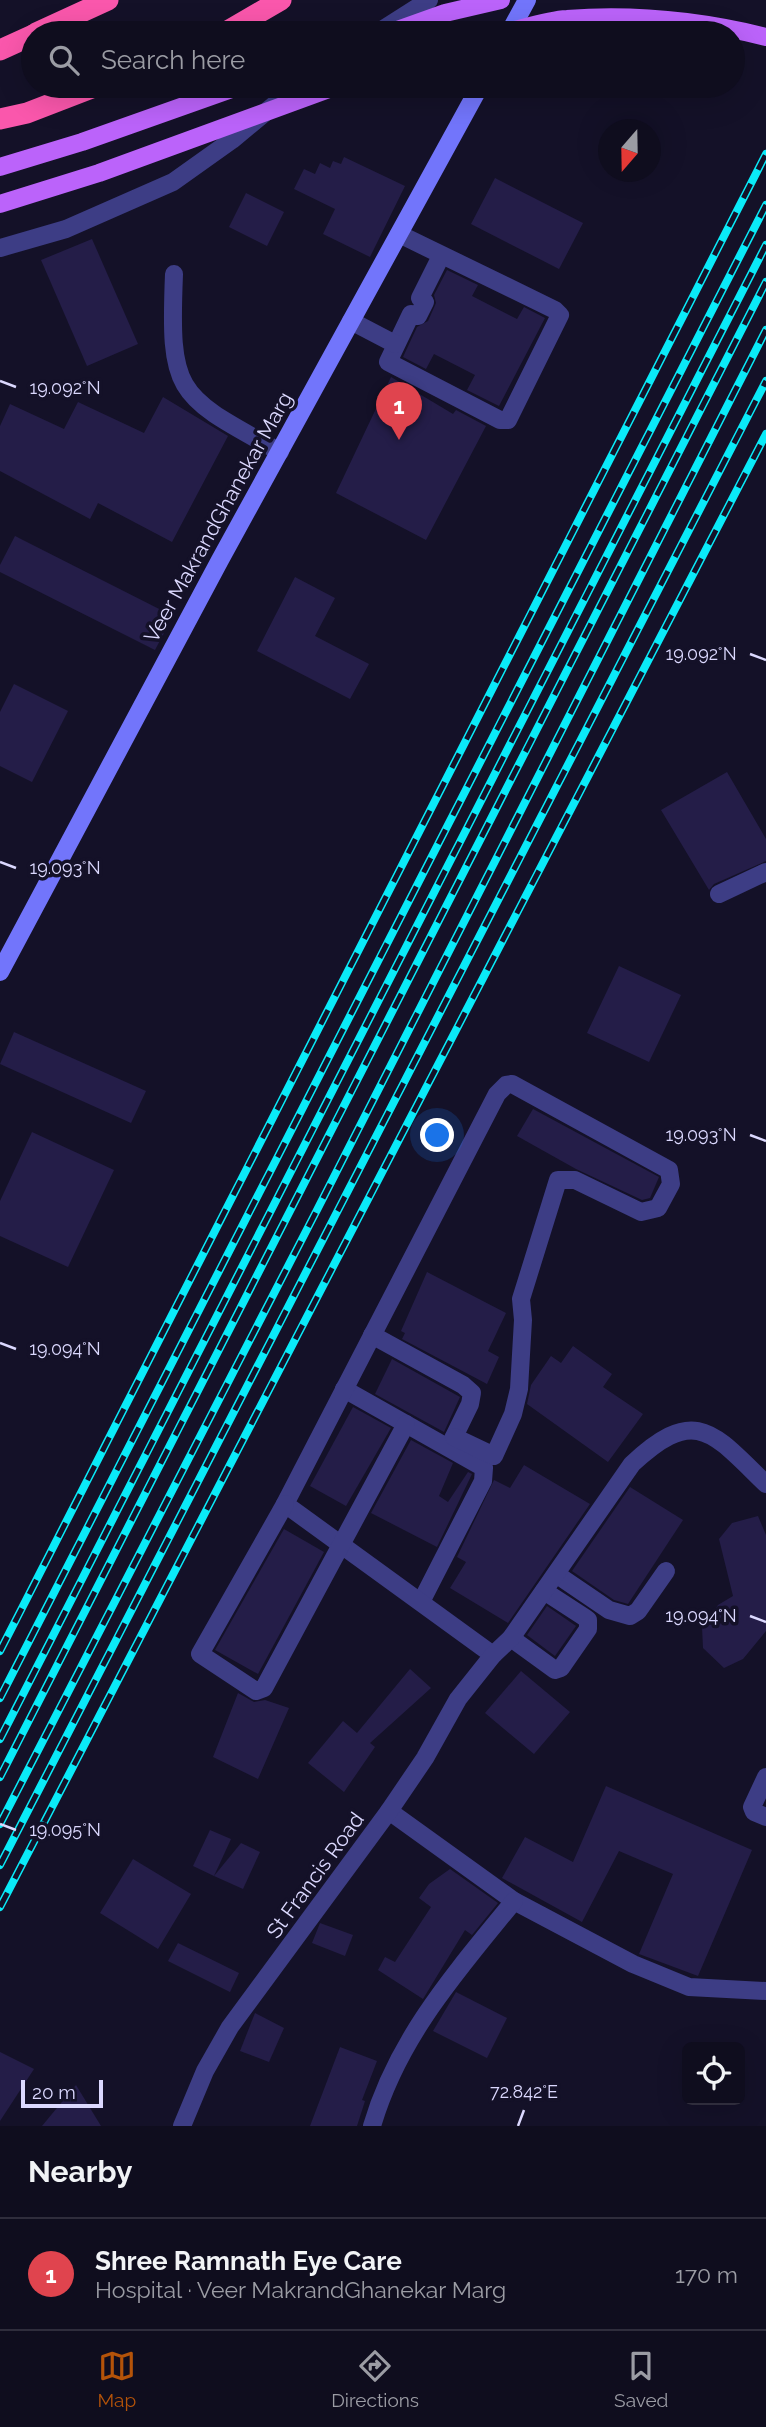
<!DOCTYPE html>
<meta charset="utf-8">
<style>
:root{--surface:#0f0d1e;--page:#1d1b2b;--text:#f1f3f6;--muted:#9b9ca4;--line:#2f2d3c;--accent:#b45309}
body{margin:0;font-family:Raleway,sans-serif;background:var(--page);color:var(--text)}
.controls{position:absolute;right:21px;bottom:21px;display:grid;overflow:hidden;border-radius:10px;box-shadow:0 7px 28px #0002}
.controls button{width:63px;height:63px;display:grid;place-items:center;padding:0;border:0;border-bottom:2px solid var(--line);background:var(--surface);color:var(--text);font:35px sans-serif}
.compass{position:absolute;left:598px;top:119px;width:63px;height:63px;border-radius:50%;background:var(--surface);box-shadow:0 7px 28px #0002;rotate:200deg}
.scale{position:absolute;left:21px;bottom:18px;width:82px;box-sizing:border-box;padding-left:7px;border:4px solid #dbd8fe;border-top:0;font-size:19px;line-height:24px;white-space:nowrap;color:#dbd8fe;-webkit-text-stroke:5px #141128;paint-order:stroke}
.you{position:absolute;left:438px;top:1136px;width:24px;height:24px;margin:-18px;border:5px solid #fff;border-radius:50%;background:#1a73e8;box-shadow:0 0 0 10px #1a73e833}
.badge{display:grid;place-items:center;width:46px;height:46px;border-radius:50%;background:var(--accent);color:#fff;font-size:23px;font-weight:700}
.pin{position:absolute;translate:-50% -58px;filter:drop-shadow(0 2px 4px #0008)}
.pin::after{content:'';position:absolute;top:37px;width:24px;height:21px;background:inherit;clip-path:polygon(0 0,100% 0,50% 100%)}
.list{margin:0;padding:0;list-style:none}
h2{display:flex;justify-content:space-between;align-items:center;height:91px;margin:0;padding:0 28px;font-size:30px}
h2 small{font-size:23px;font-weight:400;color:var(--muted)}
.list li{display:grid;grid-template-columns:46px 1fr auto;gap:21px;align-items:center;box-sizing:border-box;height:112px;padding:0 28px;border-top:2px solid var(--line)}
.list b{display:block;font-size:26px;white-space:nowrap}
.list p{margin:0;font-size:23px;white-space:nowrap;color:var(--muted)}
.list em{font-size:23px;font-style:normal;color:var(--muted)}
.icon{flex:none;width:38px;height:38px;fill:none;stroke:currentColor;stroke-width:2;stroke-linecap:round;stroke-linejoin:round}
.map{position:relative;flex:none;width:766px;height:2126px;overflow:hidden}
.search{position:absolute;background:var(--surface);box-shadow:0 7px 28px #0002;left:21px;right:21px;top:21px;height:77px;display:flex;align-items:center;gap:18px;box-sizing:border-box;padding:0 24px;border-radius:38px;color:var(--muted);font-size:26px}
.sheet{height:203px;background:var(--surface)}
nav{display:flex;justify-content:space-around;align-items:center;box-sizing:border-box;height:98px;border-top:2px solid var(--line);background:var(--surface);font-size:19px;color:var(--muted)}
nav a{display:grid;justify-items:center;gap:4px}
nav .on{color:var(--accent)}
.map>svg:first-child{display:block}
</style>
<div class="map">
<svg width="766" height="2126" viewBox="0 0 766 2126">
<rect width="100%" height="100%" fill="#141128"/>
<!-- building -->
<g fill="#241d48">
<polygon points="344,157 405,186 370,257 323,234 335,209 294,189 304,169 315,174 320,163 330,168 333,161 341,164"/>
<polygon points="495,178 583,223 559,269 471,224"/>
<polygon points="246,193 284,212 267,246 229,227"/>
<polygon points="92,239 138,344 87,366 41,260"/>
<polygon points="447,270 478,285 472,296 517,319 524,307 545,318 499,406 467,390 475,375 434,354 426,369 403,357 417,327 428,321 436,303 434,295"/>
<polygon points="391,377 453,414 456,410 486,426 426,540 336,493"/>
<polygon points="163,397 228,436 172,542 98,503 90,519 0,471 0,426 10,404 64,429 78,402 144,433"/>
<polygon points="15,536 173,616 155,650 0,572 0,565"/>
<polygon points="295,577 335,598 315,636 369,664 350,699 257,651"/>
<polygon points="14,684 68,711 32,782 0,766 0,712"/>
<polygon points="727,772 766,839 766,861 714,884 709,890 661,810"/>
<polygon points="619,966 681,995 649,1062 587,1033"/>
<polygon points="14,1032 146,1091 131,1123 0,1064"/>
<polygon points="533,1109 659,1177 650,1198 642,1200 576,1169 517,1136"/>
<polygon points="32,1132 114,1170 68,1267 0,1236 0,1201"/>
<polygon points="427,1272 506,1313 488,1351 499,1357 487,1384 402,1339 405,1333 401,1331"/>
<polygon points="573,1346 612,1374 603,1387 643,1414 608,1462 527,1404 531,1385 551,1356 561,1363"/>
<polygon points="392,1359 460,1397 444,1432 375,1394"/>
<polygon points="353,1407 391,1428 346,1506 310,1486"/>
<polygon points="411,1440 453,1463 439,1496 448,1502 468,1472 472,1474 437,1547 371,1513"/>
<polygon points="524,1465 590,1504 508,1623 450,1588 466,1562 457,1557 494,1480 510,1488"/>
<polygon points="630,1487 683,1520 628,1604 614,1600 572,1571"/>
<polygon points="758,1516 766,1535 766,1631 743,1659 724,1668 703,1648 702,1627 718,1605 733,1596 719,1539 732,1523"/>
<polygon points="284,1529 324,1552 258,1674 215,1650"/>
<polygon points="547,1606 576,1626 555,1656 527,1635"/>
<polygon points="410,1669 431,1688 370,1743 375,1747 344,1792 308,1763 343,1721 357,1733"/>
<polygon points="521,1671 570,1712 534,1754 485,1713"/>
<polygon points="238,1693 254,1702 265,1700 289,1708 258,1779 213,1757"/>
<polygon points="606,1786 752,1850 698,1976 639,1954 673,1874 619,1851 582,1922 502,1878 525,1837 573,1862"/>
<polygon points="210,1830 231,1839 214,1876 193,1866"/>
<polygon points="241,1843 260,1852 243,1889 214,1876"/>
<polygon points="133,1859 191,1894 158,1949 100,1913"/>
<polygon points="450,1869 498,1903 472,1935 465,1930 423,1999 378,1970 385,1957 395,1962 431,1907 419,1898 429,1884"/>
<polygon points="320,1923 353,1935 345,1956 312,1943"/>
<polygon points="178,1943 239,1973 230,1992 168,1961"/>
<polygon points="456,1992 507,2018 487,2058 433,2031"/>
<polygon points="255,2013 284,2028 269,2062 240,2051"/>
<polygon points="340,2047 377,2061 362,2100 365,2101 357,2126 310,2126"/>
<polygon points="0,2052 34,2069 0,2121"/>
<polygon points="76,2085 101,2126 42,2126"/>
</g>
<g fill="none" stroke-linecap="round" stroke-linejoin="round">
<!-- street -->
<g stroke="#3d3d85" stroke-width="18">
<polyline points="377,33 429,0"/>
<polyline points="399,234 555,310 560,315 508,420 500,420 388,362 411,314 418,316 425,302 420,298 441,256"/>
<polyline points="0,248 66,229 173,182 232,140 297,86"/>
<path d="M 174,274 C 169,396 177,395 280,452"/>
<polyline points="351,321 395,344"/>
<polyline points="719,894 766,872"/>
<polyline points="372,1335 463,1385 472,1393 470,1404 449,1447"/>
<polyline points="344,1389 484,1468 483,1481 421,1602"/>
<polyline points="454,1437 494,1456 513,1414 519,1389 523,1320 521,1299 558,1180 575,1180 641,1212 658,1208 671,1184 669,1170 512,1084 506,1085 497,1094 285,1504 493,1655"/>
<polyline points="285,1504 200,1654 256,1691 264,1688 406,1424"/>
<polyline points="556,1574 609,1610 630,1616 638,1611 666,1571"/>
<polyline points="511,1638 555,1670 561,1668 588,1629 588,1620 584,1617 544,1591"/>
<polyline points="766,1777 752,1807 754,1812 766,1817"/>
<polyline points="389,1811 514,1901 633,1964 689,1987 766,1991"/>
<path d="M 182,2126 L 205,2071 L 230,2027 L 389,1811 L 425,1758 L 458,1699 L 493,1655 L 511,1638 L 632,1464 C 696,1404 713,1433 766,1484"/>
<path d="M 372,2126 C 398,2037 457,1971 514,1901"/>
</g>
<!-- secondary -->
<g stroke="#7275fb" stroke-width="18">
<polyline points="509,33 527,0"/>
<polyline points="0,972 220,560 480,86"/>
</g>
<!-- primary -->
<g stroke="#bb63fa" stroke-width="18">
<polyline points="389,33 445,13 501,0"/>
<path d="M 504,33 C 525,28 547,20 567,19 C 634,14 702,21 766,37"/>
<polyline points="0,167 82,142 240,86"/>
<polyline points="0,204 99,173 337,86"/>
</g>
<!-- highway -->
<g stroke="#fa57ac" stroke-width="21">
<polyline points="36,33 108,0"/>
<polyline points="224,33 281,0"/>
<polyline points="0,50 33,35"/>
<polyline points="0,119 27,113 97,86"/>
</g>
<!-- rail casing -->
<g stroke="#0aeaf8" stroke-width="8">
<g id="rail">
<polyline points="0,1651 766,154"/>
<polyline points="0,1698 766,205"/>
<polyline points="0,1739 766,245"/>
<polyline points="0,1777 766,282"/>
<polyline points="0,1824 317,1210 766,330"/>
<polyline points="0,1865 766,381"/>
<polyline points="0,1907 766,434"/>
</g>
</g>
<!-- rail -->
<use href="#rail" stroke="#141128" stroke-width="5" stroke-dasharray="16" stroke-linecap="butt"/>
</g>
<!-- ticks -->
<path fill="none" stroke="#dbd8fe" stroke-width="2.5" d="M 0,381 L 16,387M 750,654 L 766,660M 0,862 L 16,868M 750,1135 L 766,1141M 0,1343 L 16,1349M 750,1616 L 766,1622M 0,1824 L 16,1830M 518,2126 L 524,2110"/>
<g text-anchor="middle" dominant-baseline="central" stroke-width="7" stroke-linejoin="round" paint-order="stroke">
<!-- street labels -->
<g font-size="21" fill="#dbd8fe" stroke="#141128">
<text transform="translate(218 517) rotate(-61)">Veer MakrandGhanekar Marg</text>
<text transform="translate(315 1875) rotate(-54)">St Francis Road</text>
</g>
</g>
<g font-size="18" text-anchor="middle" fill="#dbd8fe" stroke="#141128" stroke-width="7" stroke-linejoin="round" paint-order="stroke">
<text x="65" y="394">19.092°N</text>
<text x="701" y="660">19.092°N</text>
<text x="65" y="874">19.093°N</text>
<text x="701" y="1141">19.093°N</text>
<text x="65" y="1355">19.094°N</text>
<text x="701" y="1622">19.094°N</text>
<text x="65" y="1836">19.095°N</text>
<text x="524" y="2098">72.842°E</text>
</g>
</svg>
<div class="controls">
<button><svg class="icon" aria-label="locate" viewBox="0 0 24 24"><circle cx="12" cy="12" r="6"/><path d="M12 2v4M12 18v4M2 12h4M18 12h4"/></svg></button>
</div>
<svg class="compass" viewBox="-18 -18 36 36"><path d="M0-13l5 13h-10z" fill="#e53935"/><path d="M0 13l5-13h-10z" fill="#9b9ca4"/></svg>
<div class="scale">20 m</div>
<div class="you"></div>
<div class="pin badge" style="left:399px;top:440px;background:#e0444e">1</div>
<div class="search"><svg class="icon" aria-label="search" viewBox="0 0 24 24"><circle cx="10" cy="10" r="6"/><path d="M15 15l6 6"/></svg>Search here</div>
</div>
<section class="sheet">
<h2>Nearby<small></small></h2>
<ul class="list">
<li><span class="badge" style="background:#e0444e">1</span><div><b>Shree Ramnath Eye Care</b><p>Hospital · Veer MakrandGhanekar Marg</p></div><em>170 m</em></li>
</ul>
</section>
<nav>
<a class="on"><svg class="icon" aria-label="map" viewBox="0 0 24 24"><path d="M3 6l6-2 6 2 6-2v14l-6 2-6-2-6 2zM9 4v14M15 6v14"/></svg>Map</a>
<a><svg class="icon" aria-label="directions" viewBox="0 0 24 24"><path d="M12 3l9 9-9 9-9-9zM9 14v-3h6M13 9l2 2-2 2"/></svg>Directions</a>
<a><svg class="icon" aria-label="saved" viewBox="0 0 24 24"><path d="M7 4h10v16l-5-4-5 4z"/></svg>Saved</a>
</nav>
